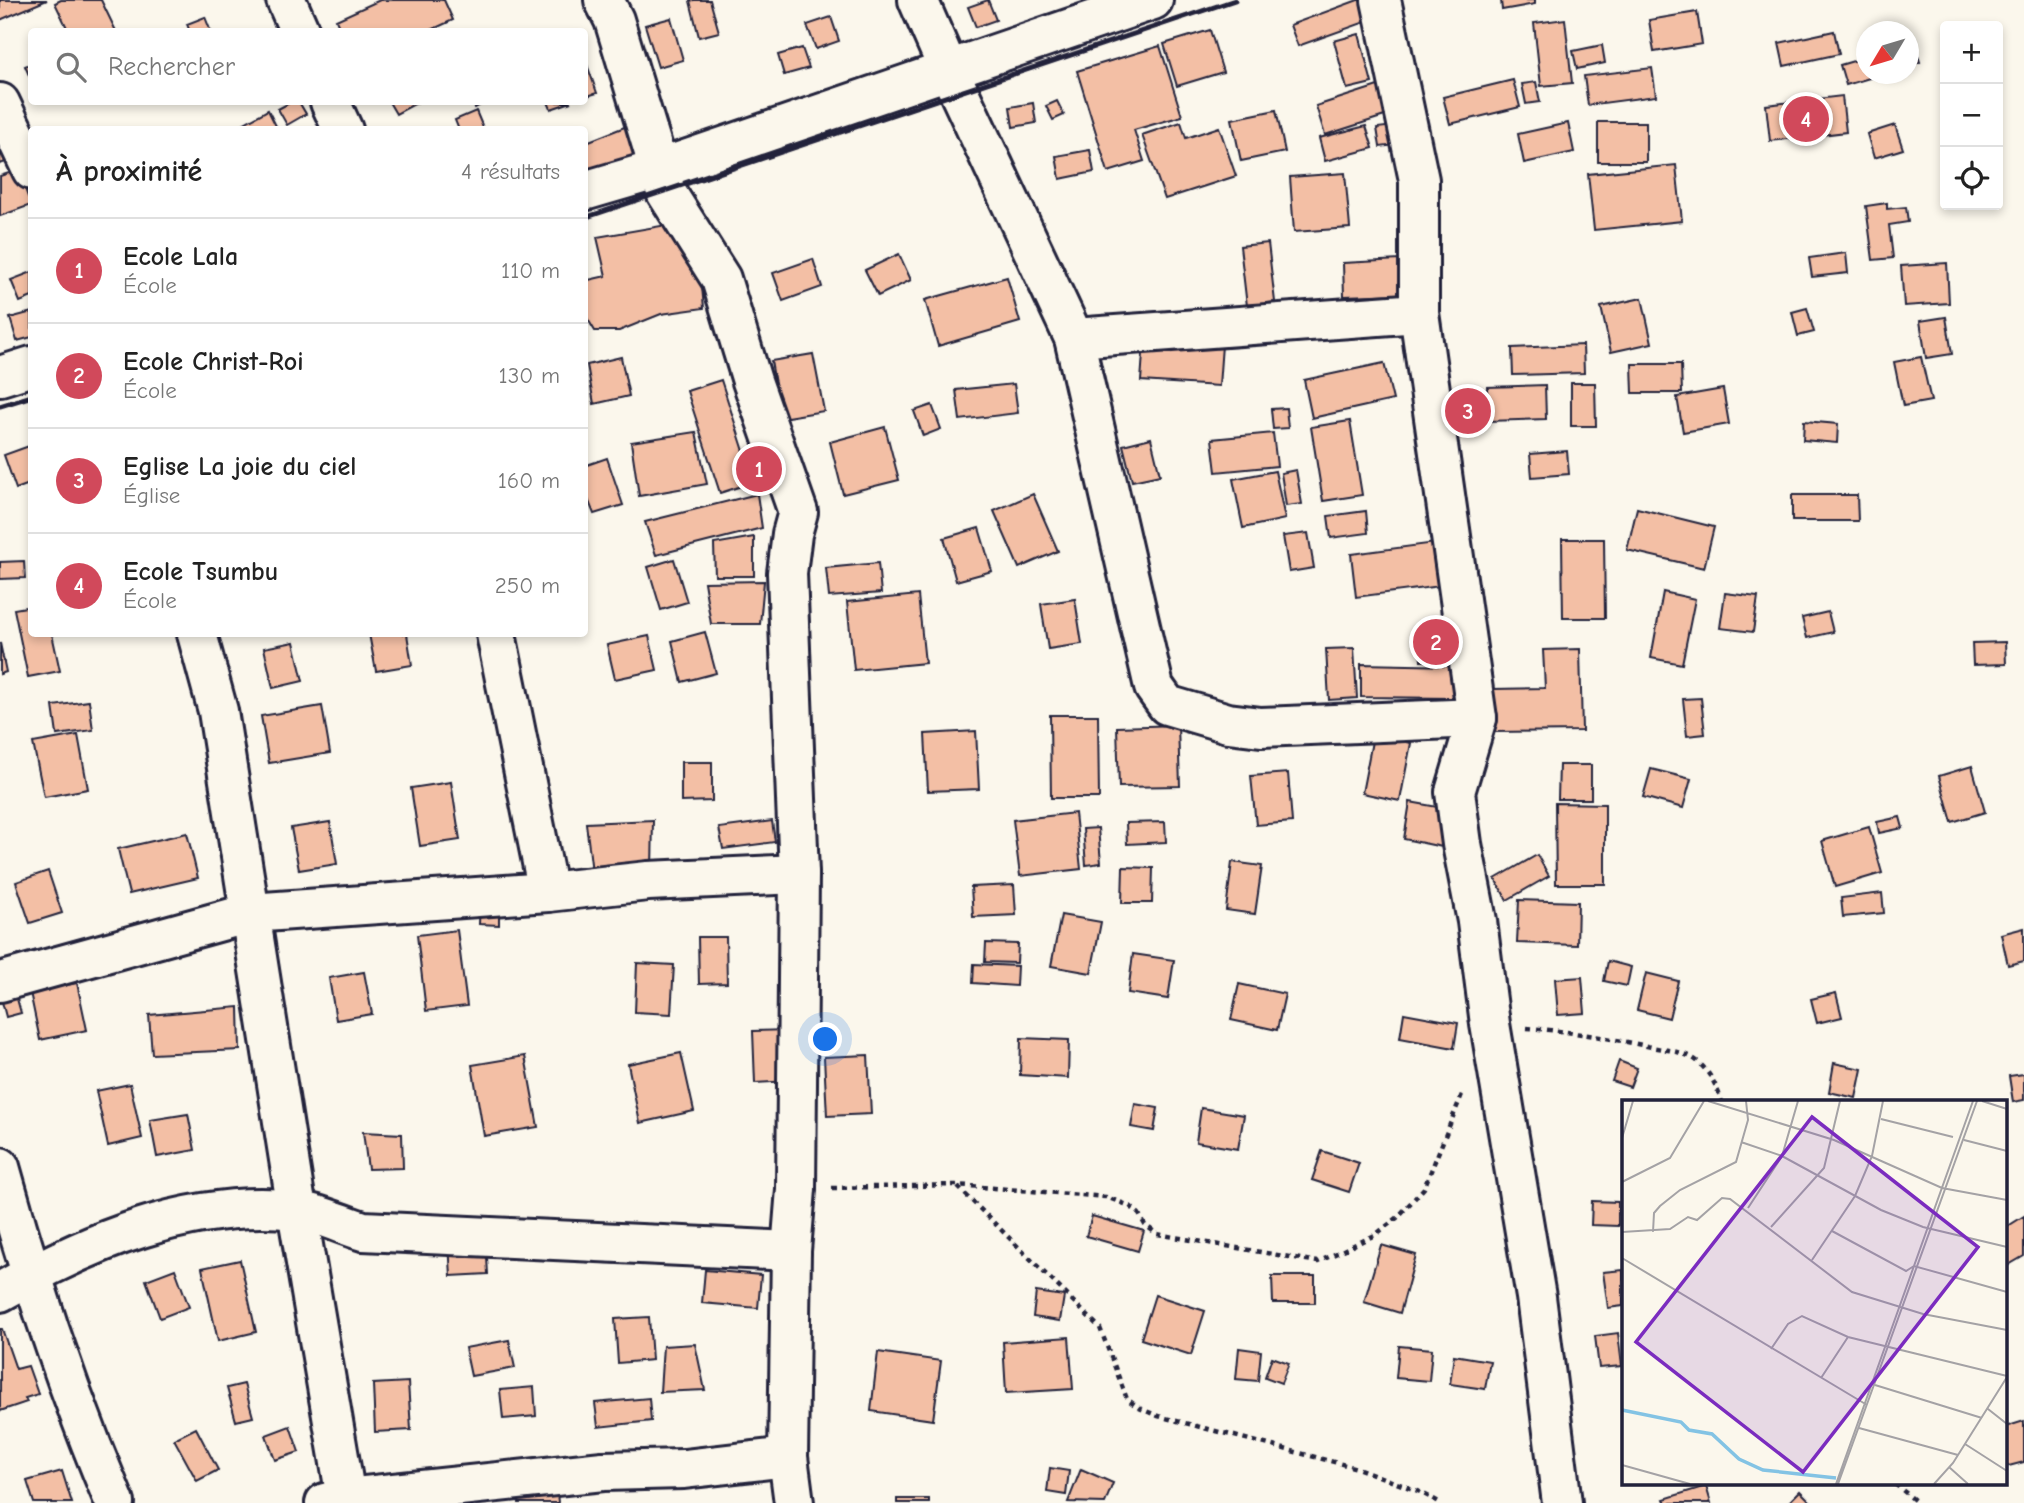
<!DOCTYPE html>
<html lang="fr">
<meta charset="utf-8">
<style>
:root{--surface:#fff;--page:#f6f6f6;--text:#222;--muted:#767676;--line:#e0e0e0;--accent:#d1495b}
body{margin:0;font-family:"Comic Neue",sans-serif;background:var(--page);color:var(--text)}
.controls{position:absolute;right:21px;top:21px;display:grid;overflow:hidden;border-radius:7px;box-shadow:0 4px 10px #0003}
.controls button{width:63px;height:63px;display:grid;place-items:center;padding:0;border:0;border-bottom:2px solid var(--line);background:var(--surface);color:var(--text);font:35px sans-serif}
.compass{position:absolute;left:1856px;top:21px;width:63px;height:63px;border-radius:50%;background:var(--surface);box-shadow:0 4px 10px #0003;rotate:232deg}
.you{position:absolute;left:826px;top:1040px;width:24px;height:24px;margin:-18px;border:5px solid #fff;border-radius:50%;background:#1a73e8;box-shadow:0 0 0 10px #1a73e833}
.badge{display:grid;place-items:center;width:46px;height:46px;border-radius:50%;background:var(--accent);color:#fff;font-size:23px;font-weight:700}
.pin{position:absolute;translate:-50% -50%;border:4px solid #fff;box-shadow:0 2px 7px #0006}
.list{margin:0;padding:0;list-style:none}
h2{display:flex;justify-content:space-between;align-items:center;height:91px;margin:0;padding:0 28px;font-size:30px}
h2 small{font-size:23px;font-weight:400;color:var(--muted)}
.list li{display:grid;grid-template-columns:46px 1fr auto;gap:21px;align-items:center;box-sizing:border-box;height:105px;padding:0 28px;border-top:2px solid var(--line)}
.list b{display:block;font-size:26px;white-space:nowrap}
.list p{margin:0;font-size:23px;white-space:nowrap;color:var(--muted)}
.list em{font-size:23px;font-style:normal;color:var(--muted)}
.icon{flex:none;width:38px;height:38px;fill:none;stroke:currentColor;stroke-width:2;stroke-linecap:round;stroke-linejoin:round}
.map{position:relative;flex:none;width:2024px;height:1503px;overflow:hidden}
.search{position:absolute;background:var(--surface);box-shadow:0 4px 10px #0003;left:28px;top:28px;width:560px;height:77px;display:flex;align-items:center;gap:18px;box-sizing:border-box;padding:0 24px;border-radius:7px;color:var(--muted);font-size:26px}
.panel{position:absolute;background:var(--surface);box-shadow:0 4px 10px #0003;left:28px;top:126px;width:560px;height:511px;border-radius:7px}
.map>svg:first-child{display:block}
</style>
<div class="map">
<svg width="2024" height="1503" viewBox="0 0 2024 1503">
<rect width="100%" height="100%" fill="#fbf7ec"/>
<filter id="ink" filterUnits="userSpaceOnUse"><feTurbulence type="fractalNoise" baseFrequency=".0143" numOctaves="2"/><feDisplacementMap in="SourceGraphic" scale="14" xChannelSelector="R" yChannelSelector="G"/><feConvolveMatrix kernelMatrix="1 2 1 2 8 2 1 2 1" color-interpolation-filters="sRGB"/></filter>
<g filter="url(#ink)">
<!-- building -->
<g fill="#f3bfa5" stroke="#22223b" stroke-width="2">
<polygon points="0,0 47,0 0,20"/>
<polygon points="61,0 101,0 116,31 69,32 55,3"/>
<polygon points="380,0 444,0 453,20 427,32 341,32 336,20"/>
<polygon points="694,0 710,0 719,32 699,37 690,1"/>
<polygon points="988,0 996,20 976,27 968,7"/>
<polygon points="1358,0 1364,0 1371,20 1298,46 1290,25"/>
<polygon points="1501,0 1535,0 1535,4 1502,10"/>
<polygon points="1697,12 1702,44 1654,52 1649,20"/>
<polygon points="205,17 211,32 190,32 187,24"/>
<polygon points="831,17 839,41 816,49 807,25"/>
<polygon points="671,18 683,60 658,67 645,25"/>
<polygon points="1565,19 1572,83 1541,86 1534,23"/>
<polygon points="1210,30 1223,72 1177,86 1164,44"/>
<polygon points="1834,31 1839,54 1784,66 1779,43"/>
<polygon points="1359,34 1372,83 1347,89 1334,41"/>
<polygon points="1914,42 1920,62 1909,65 1909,44"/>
<polygon points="1602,45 1605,63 1577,69 1573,51"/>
<polygon points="1160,46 1182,116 1134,130 1144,161 1108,172 1077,71"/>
<polygon points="802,48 809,68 784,75 778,55"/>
<polygon points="584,56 597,93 584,97"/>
<polygon points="1867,57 1867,74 1883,74 1846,85 1840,65"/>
<polygon points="32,63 32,82 25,66"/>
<polygon points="1652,68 1656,96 1588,105 1584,76"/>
<polygon points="1513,80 1520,107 1450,124 1443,97"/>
<polygon points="1536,82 1540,102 1526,104 1522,84"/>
<polygon points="1384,84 1394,113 1325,135 1316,106"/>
<polygon points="1842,96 1846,132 1770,141 1766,105"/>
<polygon points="1057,101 1064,115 1053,120 1046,106"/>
<polygon points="291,102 299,102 306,114 287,125 278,109"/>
<polygon points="389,102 418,102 396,114"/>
<polygon points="471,102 486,102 475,108"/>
<polygon points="548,102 571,102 551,109"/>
<polygon points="1033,103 1036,123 1013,127 1010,107"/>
<polygon points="268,110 278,130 232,130"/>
<polygon points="1276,110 1285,152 1241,161 1232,119"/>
<polygon points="476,111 484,130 459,130 455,120"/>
<polygon points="1181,122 1186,138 1219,127 1236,176 1165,199 1142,135"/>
<rect x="1598" y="122" width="48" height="40"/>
<polygon points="1568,123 1574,152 1524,163 1518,134"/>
<polygon points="0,124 14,159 0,164"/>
<polygon points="1895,125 1903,149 1874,158 1867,134"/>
<polygon points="627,126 642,152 584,180 584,143"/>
<polygon points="1366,126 1373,148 1325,161 1319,138"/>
<polygon points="1394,126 1397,145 1380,147 1377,128"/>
<polygon points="1090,150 1094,172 1060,179 1056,156"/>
<polygon points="1676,165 1682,221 1594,230 1588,174"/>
<polygon points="18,170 31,205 0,216 0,176"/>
<polygon points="1345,173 1350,228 1294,232 1290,177"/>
<polygon points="1887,203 1887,209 1906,207 1908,222 1889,225 1893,258 1873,260 1866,206"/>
<polygon points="678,223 701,276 704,308 661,314 619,331 595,331 584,313 584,281 606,276 597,237"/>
<polygon points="1268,243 1275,302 1247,306 1240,246"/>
<polygon points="1846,253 1848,273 1812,277 1809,258"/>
<polygon points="899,254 911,280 878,296 865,270"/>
<polygon points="813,259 822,287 783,301 773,273"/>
<polygon points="1400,260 1402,294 1344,296 1343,263"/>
<polygon points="1947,263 1949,303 1904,306 1901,266"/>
<polygon points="32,272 32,297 20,302 11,280"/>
<polygon points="1007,277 1020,322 938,346 925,300"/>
<polygon points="1642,298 1652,343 1611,352 1601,307"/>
<polygon points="1807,308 1814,332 1798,336 1792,312"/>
<polygon points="32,312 32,337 17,341 10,318"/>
<polygon points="1946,317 1952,354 1926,358 1920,321"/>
<polygon points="1144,340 1222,345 1219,386 1141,381"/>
<polygon points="1583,345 1584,373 1513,375 1512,348"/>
<polygon points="813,354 824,411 781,418 771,361"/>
<polygon points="621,357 629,396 594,404 587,365"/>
<polygon points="1921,357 1931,401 1903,406 1894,362"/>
<polygon points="1384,363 1393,400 1312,418 1304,380"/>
<polygon points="1632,364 1681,364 1682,393 1633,393"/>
<polygon points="721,380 754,482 720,493 687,391"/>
<polygon points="1571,383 1595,383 1596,426 1571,426"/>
<polygon points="1014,384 1018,413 960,420 956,390"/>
<polygon points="1545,385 1546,419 1488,421 1487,387"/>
<polygon points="1723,389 1729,424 1683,432 1677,397"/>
<polygon points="932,405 941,429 923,436 914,411"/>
<polygon points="1286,408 1288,428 1273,429 1271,409"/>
<polygon points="1350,421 1362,495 1323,501 1311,427"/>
<polygon points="1804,421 1838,424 1837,443 1803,440"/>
<polygon points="885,427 899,480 843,494 830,442"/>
<polygon points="696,432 707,484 639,496 631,442"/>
<polygon points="1273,433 1277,466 1216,472 1212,439"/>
<polygon points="1151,438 1160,475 1132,481 1123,445"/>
<polygon points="32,445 32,483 16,489 4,455"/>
<polygon points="1567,451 1569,474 1532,477 1530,454"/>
<polygon points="607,458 623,505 594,514 584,489 584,466"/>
<polygon points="1296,470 1302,504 1286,506 1281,473"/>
<polygon points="1275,471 1285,519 1243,528 1233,479"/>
<polygon points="757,494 762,528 656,555 645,522"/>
<polygon points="1033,494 1058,551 1019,568 994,511"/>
<polygon points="1792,495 1857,495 1858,521 1792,521"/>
<polygon points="1637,508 1714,527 1704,568 1627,550"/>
<polygon points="1366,511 1368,533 1331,538 1328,516"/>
<polygon points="979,528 992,571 956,581 944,538"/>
<polygon points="1308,533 1314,568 1289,572 1283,536"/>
<polygon points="754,537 754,576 715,576 714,544"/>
<polygon points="1562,539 1604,539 1605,618 1563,618"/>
<polygon points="1435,543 1441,586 1356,597 1351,554"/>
<polygon points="674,559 687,602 661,610 648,567"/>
<polygon points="24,561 25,578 0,579 0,562"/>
<polygon points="878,563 881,593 829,597 826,568"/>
<polygon points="764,581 760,624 711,624 704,582"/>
<polygon points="1663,592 1695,599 1682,664 1651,658"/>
<polygon points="1725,593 1758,597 1753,632 1720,628"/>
<polygon points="918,595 925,663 854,670 847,602"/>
<polygon points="1075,599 1082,644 1048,649 1041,604"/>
<polygon points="32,606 32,634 52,634 60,671 28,677 14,609"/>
<polygon points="1828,612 1833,632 1807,638 1802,618"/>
<polygon points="1451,623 1453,660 1421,661 1419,625"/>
<polygon points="705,632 716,673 682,682 672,641"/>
<polygon points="369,634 407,634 412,665 376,671"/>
<polygon points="649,636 657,670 615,679 607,645"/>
<polygon points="294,642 303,681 273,688 264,648"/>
<polygon points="2005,642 2006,664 1973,665 1972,643"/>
<polygon points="0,643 6,672 0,674"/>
<polygon points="1354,648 1357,698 1329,700 1326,649"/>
<polygon points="1580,649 1582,731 1494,732 1493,689 1545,688 1543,650"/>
<polygon points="1361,664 1454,666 1453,698 1361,697"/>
<polygon points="1701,698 1705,734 1687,736 1683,699"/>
<polygon points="89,701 93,730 57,735 53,706"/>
<polygon points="322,706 330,753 269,763 261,716"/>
<polygon points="1050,715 1098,715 1099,798 1051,798"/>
<polygon points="1178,725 1180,786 1119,787 1117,727"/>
<polygon points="976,731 979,789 928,791 925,734"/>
<polygon points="78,735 88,789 44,797 33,743"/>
<polygon points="1373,736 1411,743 1400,801 1362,793"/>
<polygon points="681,762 712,762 712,801 681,802"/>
<polygon points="1559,765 1591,765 1591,799 1558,799"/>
<polygon points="1972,766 1985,812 1952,822 1939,776"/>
<polygon points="1651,769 1691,779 1683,808 1643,797"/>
<polygon points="1288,773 1292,822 1256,825 1251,776"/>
<polygon points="451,782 460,840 420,846 411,788"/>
<polygon points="1410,802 1454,810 1447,848 1404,839"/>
<polygon points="1555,803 1605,804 1605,884 1556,884"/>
<polygon points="1075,813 1081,869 1020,876 1013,820"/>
<polygon points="1900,817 1903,828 1879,833 1877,822"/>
<polygon points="653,820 652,869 592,872 586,823"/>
<polygon points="772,821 775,842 723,849 719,828"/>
<polygon points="330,822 337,864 299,870 291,828"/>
<polygon points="1165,822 1166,842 1127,844 1126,823"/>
<polygon points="1869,827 1882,873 1835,887 1822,841"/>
<polygon points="1098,828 1101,863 1086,865 1083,829"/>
<polygon points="187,833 198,878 129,894 118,849"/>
<polygon points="1537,855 1549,876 1507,900 1495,879"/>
<polygon points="1232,862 1262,866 1255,914 1226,910"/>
<polygon points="1123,867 1153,868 1152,903 1122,903"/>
<polygon points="48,871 62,913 30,923 16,882"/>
<polygon points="1014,885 1016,915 973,917 971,887"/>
<polygon points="1882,893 1884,913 1843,917 1841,898"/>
<polygon points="1519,900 1578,902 1577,945 1517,943"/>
<polygon points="480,901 516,902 516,914 499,914 499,925 479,924"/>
<polygon points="1061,915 1101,922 1091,973 1051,966"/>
<polygon points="2024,928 2024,961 2008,965 2001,934"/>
<polygon points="457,930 467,1006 426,1011 417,935"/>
<polygon points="698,937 726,937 727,983 699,984"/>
<polygon points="986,943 1018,944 1017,963 985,962"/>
<polygon points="1133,954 1174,960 1168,999 1128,993"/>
<polygon points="1608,961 1631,967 1627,986 1604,981"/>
<polygon points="637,963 674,965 671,1014 635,1012"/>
<polygon points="974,964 1017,966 1016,986 973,983"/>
<polygon points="364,972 372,1014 336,1020 329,978"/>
<polygon points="1646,973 1678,981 1669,1018 1637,1010"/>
<polygon points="1582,977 1585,1013 1558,1015 1555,979"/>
<polygon points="77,983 87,1030 40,1040 30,992"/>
<polygon points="1239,984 1285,994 1277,1030 1231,1020"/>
<polygon points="14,988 21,1013 6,1017 0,994"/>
<polygon points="1836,993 1842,1017 1817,1023 1811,999"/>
<polygon points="239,1007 240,1050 152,1054 149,1015"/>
<polygon points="1404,1013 1458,1023 1454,1048 1400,1038"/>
<polygon points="787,1030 790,1081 755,1083 753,1031"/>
<polygon points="1021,1038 1069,1040 1068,1078 1020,1075"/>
<polygon points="681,1053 694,1111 640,1123 628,1064"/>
<polygon points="868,1055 871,1114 827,1116 824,1057"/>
<polygon points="525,1056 538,1127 484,1136 472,1065"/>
<polygon points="1619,1061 1637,1068 1630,1087 1612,1081"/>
<polygon points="1834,1063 1862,1069 1856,1098 1829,1092"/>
<polygon points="2024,1074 2024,1100 2013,1102 2009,1076"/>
<polygon points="130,1084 142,1138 108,1146 96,1091"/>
<polygon points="1135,1104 1158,1108 1154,1131 1131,1127"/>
<polygon points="1201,1108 1244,1115 1238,1149 1196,1142"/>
<polygon points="188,1114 195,1150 157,1157 150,1120"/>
<polygon points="363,1132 402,1134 403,1168 368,1169"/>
<polygon points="1322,1151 1359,1163 1349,1192 1312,1180"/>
<polygon points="1592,1201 1618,1202 1618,1226 1591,1225"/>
<polygon points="1092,1216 1144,1231 1138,1251 1086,1236"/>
<polygon points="2024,1216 2024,1256 2005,1267 2005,1228"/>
<polygon points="486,1241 488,1274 451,1276 449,1243"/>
<polygon points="1381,1245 1416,1255 1400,1313 1364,1302"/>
<polygon points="240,1260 256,1332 218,1341 202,1268"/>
<polygon points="175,1269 189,1307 160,1318 146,1280"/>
<polygon points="705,1270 761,1275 758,1308 702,1303"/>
<polygon points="1623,1270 1623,1306 1608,1308 1603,1272"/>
<polygon points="1272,1276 1315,1276 1315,1303 1273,1303"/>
<polygon points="1036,1292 1064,1296 1060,1321 1033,1317"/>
<polygon points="1155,1295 1205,1311 1191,1355 1141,1339"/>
<polygon points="649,1317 652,1360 618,1363 615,1319"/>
<polygon points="0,1329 2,1329 16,1369 28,1366 38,1394 25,1398 27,1402 0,1411"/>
<polygon points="1618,1333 1622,1366 1599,1368 1595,1336"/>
<polygon points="1069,1337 1073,1389 1006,1393 1003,1342"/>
<polygon points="509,1340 515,1368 471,1376 465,1348"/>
<polygon points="695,1344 705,1390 660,1392 663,1346"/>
<polygon points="1399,1346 1432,1349 1429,1381 1396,1378"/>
<polygon points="1239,1348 1261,1351 1258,1381 1236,1379"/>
<polygon points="878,1352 941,1361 933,1420 871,1411"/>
<polygon points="1454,1355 1490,1361 1485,1389 1450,1384"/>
<polygon points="1272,1357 1289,1363 1281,1383 1265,1377"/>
<polygon points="408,1382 411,1430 375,1432 373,1384"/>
<polygon points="244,1384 253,1417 236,1421 227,1388"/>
<polygon points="534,1387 536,1416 503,1419 500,1390"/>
<polygon points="649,1398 651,1421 598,1427 595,1403"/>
<polygon points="2024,1421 2024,1462 2005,1467 2005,1427"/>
<polygon points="290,1426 299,1452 275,1460 266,1435"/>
<polygon points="196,1428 218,1470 197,1481 174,1439"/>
<polygon points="1050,1468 1069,1471 1066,1495 1047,1492"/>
<polygon points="1081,1469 1113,1483 1105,1503 1068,1502"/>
<polygon points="62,1471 72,1503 34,1503 27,1481"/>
<polygon points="1706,1486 1711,1503 1666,1503 1664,1499"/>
<polygon points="1800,1491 1812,1503 1788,1503"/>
<polygon points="557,1492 558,1503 519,1503 518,1494"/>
<rect x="897" y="1499" width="32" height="4"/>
</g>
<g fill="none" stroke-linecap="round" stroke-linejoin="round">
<!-- street casing -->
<g stroke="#22223b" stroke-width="44">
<g id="street">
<polyline points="286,0 300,32"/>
<polyline points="604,0 614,20 666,192 721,279 752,381 798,512 792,534 787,573 799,874 796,1189 791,1251 788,1457 794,1503"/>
<polyline points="918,0 949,71 1074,338 1154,687 1167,705 1228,723 1261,727 1477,718"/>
<polyline points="1381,0 1419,180 1419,313 1477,718 1455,792 1462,844 1477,921 1490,1024 1536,1297 1562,1503"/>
<polyline points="330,102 343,130"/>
<polyline points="0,103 32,170"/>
<polyline points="584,191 659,169 1153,0"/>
<polyline points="1074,338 1419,313"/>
<polyline points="0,376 32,366"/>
<polyline points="197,634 218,711 297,1210 346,1498 349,1503"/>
<polyline points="496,634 548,892"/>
<polyline points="0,982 250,913 548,892 648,881 799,874"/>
<path d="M 0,1167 C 31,1281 69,1394 115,1503"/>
<path d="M 0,1292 C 88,1242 192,1198 296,1210 C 318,1213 341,1224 363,1231 L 791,1251"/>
<polyline points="325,1503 346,1498 603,1471 684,1469 788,1457"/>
</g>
</g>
<!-- path -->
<g stroke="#22223b" stroke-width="4.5" stroke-dasharray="5 5" stroke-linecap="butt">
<path d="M 1527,1028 C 1569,1031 1610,1038 1651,1047 C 1666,1050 1684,1051 1697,1061 C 1710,1072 1717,1087 1722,1102"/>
<polyline points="958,1187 1100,1328 1127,1399 1139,1408 1158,1416 1357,1468 1418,1491 1441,1503"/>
<polyline points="832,1188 957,1185 1106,1197 1130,1206 1139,1214 1145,1225 1157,1234 1318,1262 1375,1235 1397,1218 1424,1188 1463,1092"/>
<polyline points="1895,1484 1918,1503"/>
</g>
<!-- street -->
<use href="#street" stroke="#fbf7ec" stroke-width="38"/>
<!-- rail -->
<g stroke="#22223b" stroke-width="5">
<polyline points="584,218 1235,0"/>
<polyline points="0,406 32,396"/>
</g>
</g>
</g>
<!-- overview -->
<g transform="translate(1622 1100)">
<rect width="385" height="385" fill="#fbf7ec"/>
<path fill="none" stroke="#83c3e4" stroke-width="3.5" d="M 0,310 L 59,322 L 67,330 L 90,334 L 117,359 L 141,370 L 214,378"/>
<path fill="none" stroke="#a4a2a5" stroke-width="2" d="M 86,1 L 212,40 L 320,88 L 385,100M 360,1 L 385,9M 259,19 L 331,37M 0,38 L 11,1M 342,40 L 385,51M 119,42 L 160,56 L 259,110 L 301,127 L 385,147M 0,82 L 48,58 L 82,1M 126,108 L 160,56 L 176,1M 149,127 L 202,68 L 218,1M 210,131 L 284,171 L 292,166 L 385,192M 0,132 L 48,129 L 66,117 L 75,120 L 100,98 L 108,99 L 230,192 L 301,214 L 385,230M 31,132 L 32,113 L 38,106 L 58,90 L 114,62 L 126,20 L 124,1M 0,158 L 245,305M 190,160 L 233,96 L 250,56 L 261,1M 149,249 L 166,224 L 180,216 L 226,237 L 385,276M 199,278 L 226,237M 253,285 L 360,318M 366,309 L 385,324M 237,328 L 336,355M 343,344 L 385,371M 0,365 L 68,384M 327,367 L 346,384M 214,384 L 351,1M 216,384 L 355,1M 312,384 L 331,363 L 385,277"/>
<path fill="#7b2cbf" fill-opacity="0.15" stroke="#7b2cbf" stroke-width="3.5" d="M 190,17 L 356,147 L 181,372 L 14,242 Z"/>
<rect width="385" height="385" fill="none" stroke="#22223b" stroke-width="3.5"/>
</g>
</svg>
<div class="controls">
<button>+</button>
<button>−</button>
<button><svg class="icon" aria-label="locate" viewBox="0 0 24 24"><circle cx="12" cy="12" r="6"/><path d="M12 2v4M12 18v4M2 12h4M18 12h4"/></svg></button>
</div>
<svg class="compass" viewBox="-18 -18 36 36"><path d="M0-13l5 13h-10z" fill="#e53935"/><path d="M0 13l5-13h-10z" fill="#767676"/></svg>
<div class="you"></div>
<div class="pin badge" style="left:759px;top:469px">1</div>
<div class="pin badge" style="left:1436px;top:642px">2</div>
<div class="pin badge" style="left:1468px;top:411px">3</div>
<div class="pin badge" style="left:1806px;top:119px">4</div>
<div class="search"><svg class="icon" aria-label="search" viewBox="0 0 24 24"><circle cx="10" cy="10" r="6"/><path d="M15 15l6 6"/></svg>Rechercher</div>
<section class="panel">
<h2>À proximité<small>4 résultats</small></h2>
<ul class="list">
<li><span class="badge">1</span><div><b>Ecole Lala</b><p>École</p></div><em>110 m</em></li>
<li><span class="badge">2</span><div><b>Ecole Christ-Roi</b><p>École</p></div><em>130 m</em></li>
<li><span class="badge">3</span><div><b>Eglise La joie du ciel</b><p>Église</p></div><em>160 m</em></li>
<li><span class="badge">4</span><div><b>Ecole Tsumbu</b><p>École</p></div><em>250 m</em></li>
</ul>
</section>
</div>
